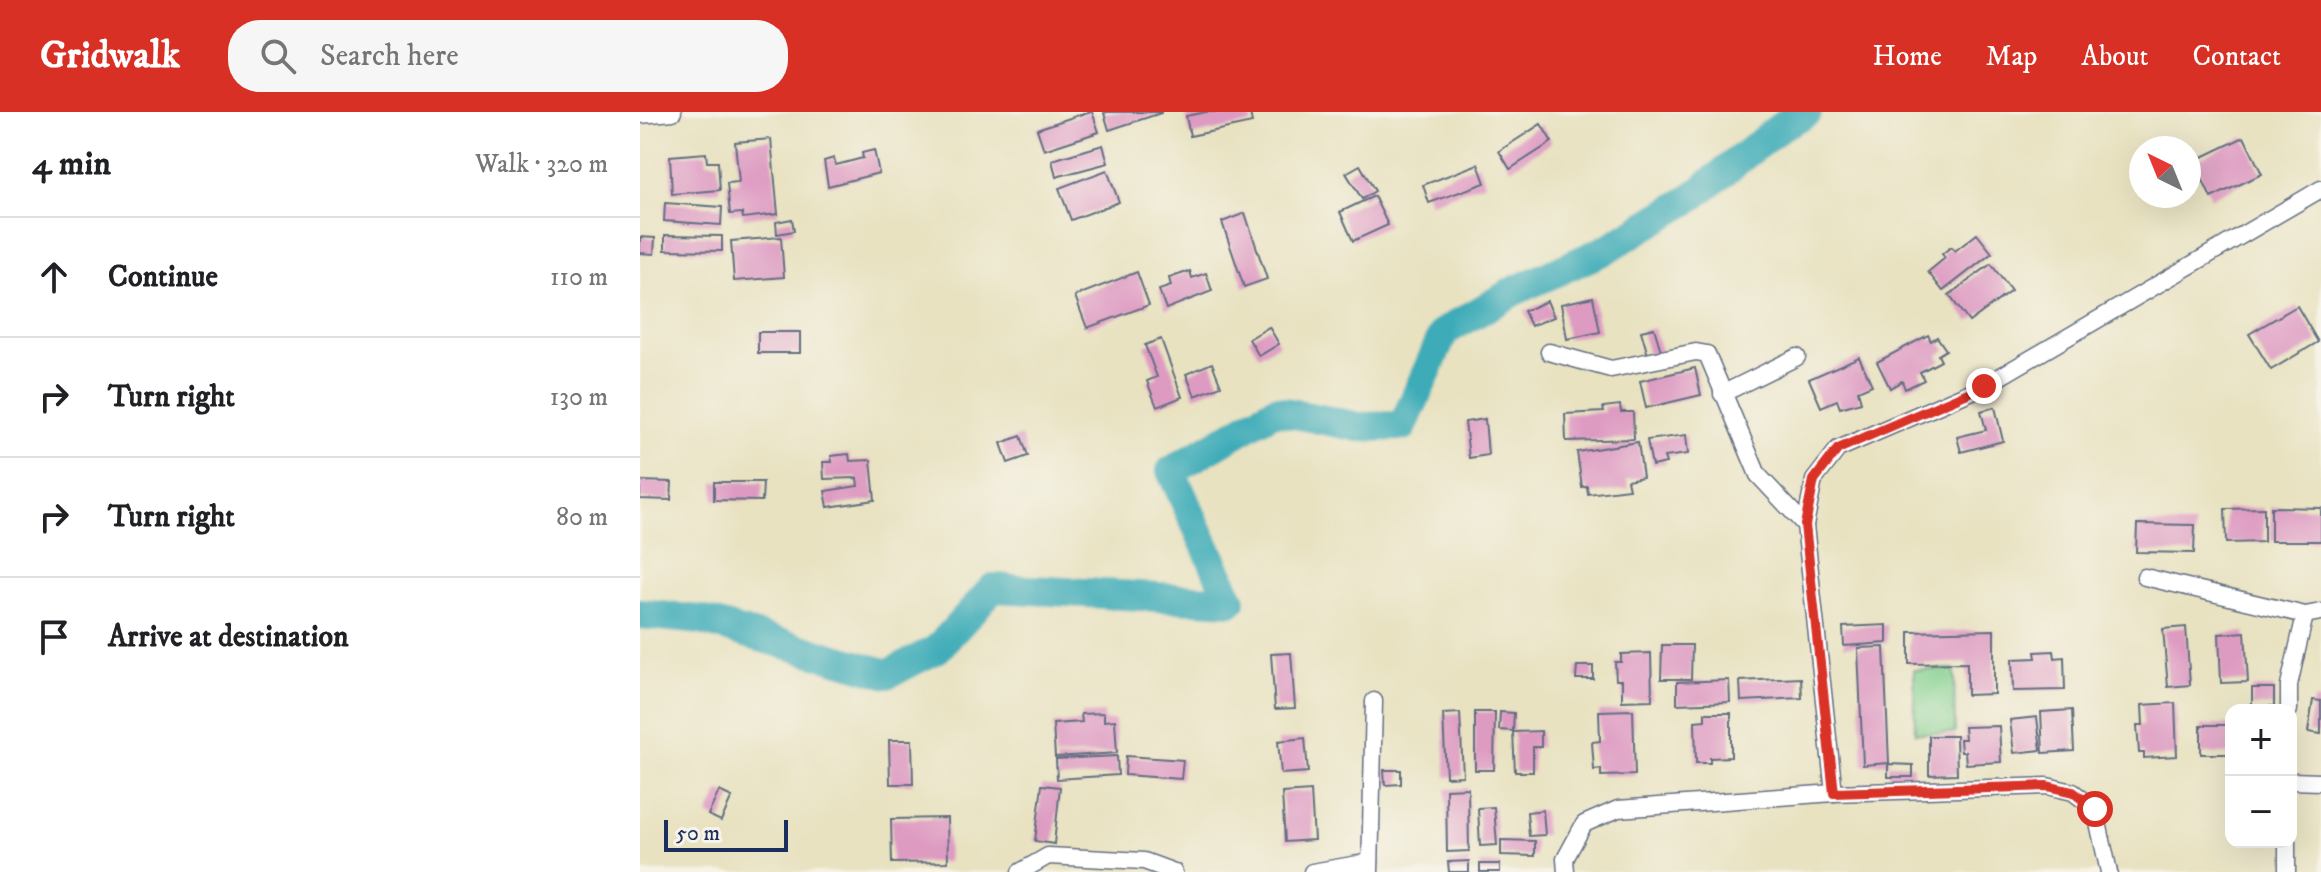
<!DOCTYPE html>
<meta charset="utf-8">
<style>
:root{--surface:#fff;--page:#f6f6f6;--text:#202124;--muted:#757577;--line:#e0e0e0;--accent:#d93025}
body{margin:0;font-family:"IM FELL DW Pica",serif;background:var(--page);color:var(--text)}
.controls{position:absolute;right:24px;bottom:24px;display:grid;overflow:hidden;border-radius:16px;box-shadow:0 8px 32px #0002}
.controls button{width:72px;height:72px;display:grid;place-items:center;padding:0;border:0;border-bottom:2px solid var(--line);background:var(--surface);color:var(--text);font:40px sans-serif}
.compass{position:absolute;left:1489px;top:24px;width:72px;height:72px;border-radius:50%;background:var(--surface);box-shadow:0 8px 32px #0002;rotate:317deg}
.scale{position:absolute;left:24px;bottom:20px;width:124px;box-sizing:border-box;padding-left:8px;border:4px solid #1b2f5e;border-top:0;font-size:22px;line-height:28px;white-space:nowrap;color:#1b2f5e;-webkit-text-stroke:6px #f7f3e8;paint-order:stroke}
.stop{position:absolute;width:24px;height:24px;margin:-18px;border:6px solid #d93025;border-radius:50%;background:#fff}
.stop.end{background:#d93025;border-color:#fff;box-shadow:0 2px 8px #0008}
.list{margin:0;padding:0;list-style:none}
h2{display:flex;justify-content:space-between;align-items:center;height:104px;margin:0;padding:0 32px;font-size:34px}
h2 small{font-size:26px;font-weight:400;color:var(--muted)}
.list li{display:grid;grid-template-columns:52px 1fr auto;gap:24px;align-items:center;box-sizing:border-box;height:120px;padding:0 32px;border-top:2px solid var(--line)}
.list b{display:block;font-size:30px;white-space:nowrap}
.list em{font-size:26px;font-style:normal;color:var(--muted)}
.icon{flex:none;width:44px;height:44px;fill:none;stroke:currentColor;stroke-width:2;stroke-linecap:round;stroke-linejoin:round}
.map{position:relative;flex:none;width:1681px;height:760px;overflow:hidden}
header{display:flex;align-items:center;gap:48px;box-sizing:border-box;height:112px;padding:0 40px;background:var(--accent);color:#fff}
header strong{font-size:38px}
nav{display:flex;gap:44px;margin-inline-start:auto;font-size:28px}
.search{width:560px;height:72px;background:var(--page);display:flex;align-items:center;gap:20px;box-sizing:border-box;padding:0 28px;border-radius:32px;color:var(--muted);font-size:30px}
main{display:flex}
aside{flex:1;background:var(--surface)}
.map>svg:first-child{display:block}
</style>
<header>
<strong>Gridwalk</strong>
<div class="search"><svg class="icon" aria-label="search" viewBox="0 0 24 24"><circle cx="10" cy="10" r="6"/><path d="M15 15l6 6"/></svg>Search here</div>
<nav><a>Home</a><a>Map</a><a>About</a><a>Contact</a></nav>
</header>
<main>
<aside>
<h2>4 min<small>Walk · 320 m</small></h2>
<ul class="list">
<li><svg class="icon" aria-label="ahead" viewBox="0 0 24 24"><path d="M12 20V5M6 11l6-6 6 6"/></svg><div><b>Continue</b></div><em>110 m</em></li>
<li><svg class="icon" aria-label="right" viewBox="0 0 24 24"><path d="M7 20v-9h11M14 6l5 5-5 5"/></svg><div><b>Turn right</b></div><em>130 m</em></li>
<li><svg class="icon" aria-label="right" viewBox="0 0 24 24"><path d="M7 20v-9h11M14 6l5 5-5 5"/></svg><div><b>Turn right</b></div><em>80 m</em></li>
<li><svg class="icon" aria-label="arrive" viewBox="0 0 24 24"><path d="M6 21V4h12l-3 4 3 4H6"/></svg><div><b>Arrive at destination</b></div></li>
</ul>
</aside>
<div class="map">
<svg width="1681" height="760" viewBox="0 0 1681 760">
<rect width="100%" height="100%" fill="#f7f3e8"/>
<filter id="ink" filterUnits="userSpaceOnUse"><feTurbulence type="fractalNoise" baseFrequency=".0125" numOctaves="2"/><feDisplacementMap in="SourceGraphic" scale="16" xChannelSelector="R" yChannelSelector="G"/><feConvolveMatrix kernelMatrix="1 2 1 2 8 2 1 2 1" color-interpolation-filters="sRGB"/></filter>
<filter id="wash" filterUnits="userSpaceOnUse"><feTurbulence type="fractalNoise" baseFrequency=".006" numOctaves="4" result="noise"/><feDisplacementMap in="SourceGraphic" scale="32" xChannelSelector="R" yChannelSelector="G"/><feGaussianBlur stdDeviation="1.8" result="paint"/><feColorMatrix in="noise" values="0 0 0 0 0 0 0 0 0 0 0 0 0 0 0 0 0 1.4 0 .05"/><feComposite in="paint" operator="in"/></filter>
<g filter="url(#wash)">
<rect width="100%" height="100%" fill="#e8e2c1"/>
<!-- green -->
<polygon fill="#83d08f" stroke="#4f8076" stroke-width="2" points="1314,557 1315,621 1275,621 1274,558"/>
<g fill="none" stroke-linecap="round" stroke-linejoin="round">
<!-- river -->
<polyline stroke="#3cacb8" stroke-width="30" points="0,502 61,508 248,562 297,537 353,476 591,489 531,359 635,298 719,315 763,314 804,220 874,179 965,138 1050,87 1140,15 1167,0"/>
</g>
<g id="blocks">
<!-- building -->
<g fill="#de9bc2">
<polygon points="448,0 452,0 459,20 404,38 397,17"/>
<polygon points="468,0 521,0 521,1 469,18 464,1"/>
<polygon points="566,0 610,0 612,11 550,24 546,4"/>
<polygon points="901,12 912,30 870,57 859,39"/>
<polygon points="1604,25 1622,62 1571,86 1554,49"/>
<polygon points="131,27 138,102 103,106 102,101 90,102 87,71 99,70 95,30"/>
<polygon points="463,33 468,51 416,65 412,48"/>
<polygon points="234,38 239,61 188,74 184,49 194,46 196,53 223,46 222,41"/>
<polygon points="66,41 67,50 78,50 80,78 32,82 30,44"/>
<polygon points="838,52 845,71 789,91 783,73"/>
<polygon points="720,53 735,79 722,87 706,61"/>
<polygon points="467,58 479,90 431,108 419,76"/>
<polygon points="734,84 748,113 713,129 700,100"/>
<polygon points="25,91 82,95 81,113 24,109"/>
<polygon points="605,101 627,167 604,175 582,110"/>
<polygon points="152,107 154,119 137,122 136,110"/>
<polygon points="1337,122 1352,141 1303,179 1288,160 1305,146 1302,142 1311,135 1315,139"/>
<polygon points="25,123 82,124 82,139 25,138"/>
<polygon points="0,125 15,126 14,142 0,141"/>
<polygon points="141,125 144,165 94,169 91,129"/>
<polygon points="1351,152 1371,179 1329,210 1309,183"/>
<polygon points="550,159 552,166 566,161 572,179 526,197 519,178 531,174 529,166"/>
<polygon points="497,160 509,193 447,216 435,184"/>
<polygon points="953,185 960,220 927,227 921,192"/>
<polygon points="907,189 914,205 891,214 884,199"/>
<polygon points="1657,194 1678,230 1631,258 1609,222"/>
<polygon points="629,215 639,232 619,244 609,227"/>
<polygon points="1014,216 1021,239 1008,243 1001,219"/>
<rect x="118" y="220" width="42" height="21"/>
<polygon points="1288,223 1291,229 1297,225 1306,238 1298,243 1301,249 1280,260 1284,268 1265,277 1262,269 1250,276 1237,250"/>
<polygon points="521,227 542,285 517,295 507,269 517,265 505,233"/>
<polygon points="1219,245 1232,273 1218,279 1221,290 1200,296 1197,288 1181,295 1169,267"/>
<polygon points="572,251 581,274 555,284 546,262"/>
<polygon points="1055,256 1061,283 1006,296 1000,269"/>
<polygon points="980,293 981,300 993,300 994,327 926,329 925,302 964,300 963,295"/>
<polygon points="1355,295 1363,329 1321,340 1317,325 1346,318 1341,299"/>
<polygon points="845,307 848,343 829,346 825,310"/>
<polygon points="1046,323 1048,342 1024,345 1026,351 1012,354 1007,328"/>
<polygon points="381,324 388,344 368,351 361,331"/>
<polygon points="998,330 1003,365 987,368 989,377 948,382 947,374 942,375 937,340"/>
<polygon points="209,342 210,349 231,348 235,388 188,395 185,379 218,374 217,366 184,367 183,350 192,350 191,344"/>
<polygon points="0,369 32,370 31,388 0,387"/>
<polygon points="74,370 123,370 122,389 74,388"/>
<polygon points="1631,395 1681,396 1681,429 1631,429"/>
<polygon points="1624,396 1624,430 1586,431 1585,397"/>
<polygon points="1497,412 1555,413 1554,441 1496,440"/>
<polygon points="1247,513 1247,531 1204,534 1203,515"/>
<polygon points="1546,515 1550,573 1528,575 1523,517"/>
<polygon points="1354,518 1354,582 1327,583 1327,551 1269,552 1269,520"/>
<polygon points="1605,520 1608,570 1581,571 1579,522"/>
<polygon points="1022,533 1052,533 1051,567 1021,567"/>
<polygon points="1244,535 1249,651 1223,653 1218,536"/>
<polygon points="1414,539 1415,546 1424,545 1425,578 1373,579 1372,547 1396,546 1395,540"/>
<polygon points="651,541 655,596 635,597 631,542"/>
<polygon points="1011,541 1012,588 982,589 982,568 976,568 975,550 981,550 981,542"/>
<polygon points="937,554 953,554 953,567 936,567"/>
<polygon points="1161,566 1162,586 1101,589 1100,569"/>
<polygon points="1089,568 1090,590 1037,592 1037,570"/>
<rect x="1612" y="576" width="22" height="18"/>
<polygon points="1673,588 1681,589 1681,622 1668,620"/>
<polygon points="1535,591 1537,644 1504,646 1504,641 1499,641 1497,613 1503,613 1502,593"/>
<polygon points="993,598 995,663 961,664 961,657 954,658 952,630 960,629 959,599"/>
<polygon points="1432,598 1434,639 1403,641 1401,600"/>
<polygon points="835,600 855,600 854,658 835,658"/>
<polygon points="860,600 874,601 873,619 859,618"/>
<polygon points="464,601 464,609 475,608 477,641 415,645 413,612 442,610 441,602"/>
<polygon points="820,601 823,664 806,665 803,602"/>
<polygon points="1065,601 1091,601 1091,645 1070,646 1070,651 1056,651 1055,609 1065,608"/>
<polygon points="1397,605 1401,638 1374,641 1370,608"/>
<rect x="1561" y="613" width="30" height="29"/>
<polygon points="1359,614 1361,650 1326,652 1325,640 1321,640 1320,627 1325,627 1324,615"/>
<polygon points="901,619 901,635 893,635 893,660 875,660 873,620"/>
<polygon points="1289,624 1316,624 1317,662 1289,663"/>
<polygon points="665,626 668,660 641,662 638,629"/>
<polygon points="249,628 272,628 273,672 250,672"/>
<polygon points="477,644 478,663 417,667 416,647"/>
<polygon points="486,644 543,648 541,667 485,663"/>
<polygon points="1248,652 1273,653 1273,665 1248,665"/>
<polygon points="744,658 761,658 761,672 745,673"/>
<polygon points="402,673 420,675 414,732 395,729"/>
<polygon points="828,676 829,739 807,740 806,677"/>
<polygon points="79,679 92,685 81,709 68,703"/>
<polygon points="671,679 674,728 645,730 642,681"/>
<polygon points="854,695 857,733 840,734 838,696"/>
<polygon points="903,698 905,723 889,724 887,700"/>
<polygon points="307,706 308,750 252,751 251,707"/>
<polygon points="861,728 895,729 895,744 861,743"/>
<polygon points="829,749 829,760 809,760 808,750"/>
<rect x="840" y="752" width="20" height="8"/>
</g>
</g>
</g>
<g filter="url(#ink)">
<use href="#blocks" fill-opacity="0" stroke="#636e81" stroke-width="2"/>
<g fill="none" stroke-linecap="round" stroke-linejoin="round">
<!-- street casing -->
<g stroke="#636e81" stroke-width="19">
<g id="street">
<polyline points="0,3 33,0"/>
<polyline points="909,240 971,257 1056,240 1067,242 1118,363 1165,413"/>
<polyline points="1082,282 1157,245"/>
<polyline points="1505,465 1665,503 1681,500"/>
<polyline points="1649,598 1649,573 1665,503"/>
<polyline points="1651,669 1681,670"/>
<polyline points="1194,681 1165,413 1174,368 1198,337 1344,274 1681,77"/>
<polyline points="380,760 408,744 504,749 534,760"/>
<polyline points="672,760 730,750"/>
<polyline points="730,760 734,589"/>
<polyline points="926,760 925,747 944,712 978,697 1194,681 1407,674 1433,680 1455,697 1469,760"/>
<polyline points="1647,760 1647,730"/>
</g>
</g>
<!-- street -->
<use href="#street" stroke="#fff" stroke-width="16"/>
</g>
</g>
<g fill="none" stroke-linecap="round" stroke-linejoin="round" filter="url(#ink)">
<!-- route -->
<polyline stroke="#d93025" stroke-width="10" points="1344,274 1198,337 1174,368 1165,413 1194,681 1407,674 1433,680 1455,697"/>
</g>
</svg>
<div class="controls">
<button>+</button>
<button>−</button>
</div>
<svg class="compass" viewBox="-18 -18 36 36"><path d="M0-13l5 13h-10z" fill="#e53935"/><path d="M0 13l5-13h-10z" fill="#757577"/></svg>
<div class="scale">50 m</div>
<div class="stop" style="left:1455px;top:697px"></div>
<div class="stop end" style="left:1344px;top:274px"></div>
</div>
</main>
